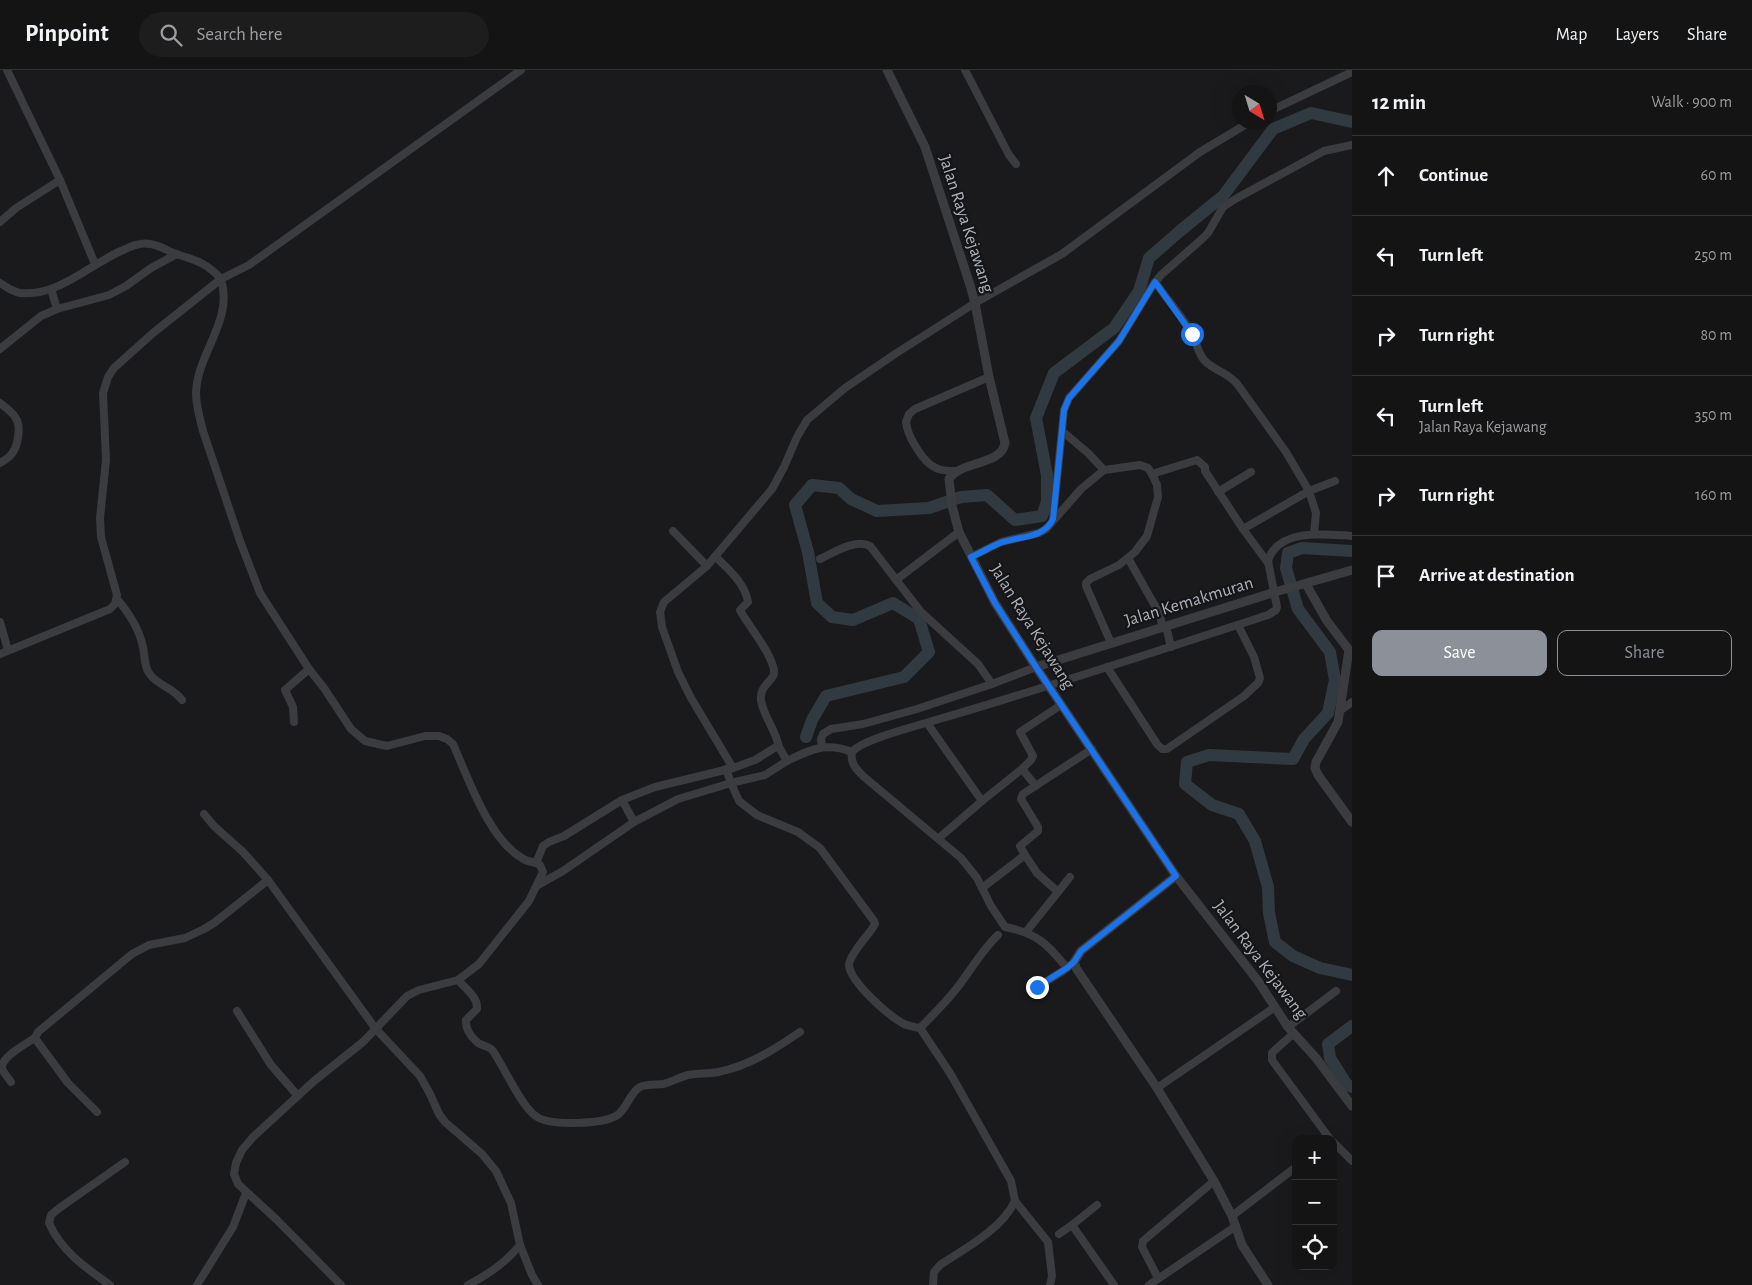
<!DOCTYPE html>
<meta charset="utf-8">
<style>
:root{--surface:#141415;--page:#1d1d1e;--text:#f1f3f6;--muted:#9d9ea0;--line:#333334;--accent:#8c9099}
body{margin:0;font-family:"Alegreya Sans",sans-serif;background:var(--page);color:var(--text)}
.controls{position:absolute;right:15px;bottom:15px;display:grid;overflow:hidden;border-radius:10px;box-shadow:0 5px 20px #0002}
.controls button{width:45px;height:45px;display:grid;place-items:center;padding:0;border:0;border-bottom:1px solid var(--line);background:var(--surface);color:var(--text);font:25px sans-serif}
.compass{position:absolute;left:1232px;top:15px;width:45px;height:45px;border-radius:50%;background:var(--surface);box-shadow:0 5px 20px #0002;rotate:142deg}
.stop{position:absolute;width:15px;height:15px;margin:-11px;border:4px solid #1a73e8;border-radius:50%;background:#fff}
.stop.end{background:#1a73e8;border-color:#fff;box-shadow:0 1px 5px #0008}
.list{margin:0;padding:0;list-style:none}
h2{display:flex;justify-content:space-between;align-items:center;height:65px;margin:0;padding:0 20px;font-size:21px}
h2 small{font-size:16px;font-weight:400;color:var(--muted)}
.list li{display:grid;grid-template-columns:32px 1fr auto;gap:15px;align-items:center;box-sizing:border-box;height:80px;padding:0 20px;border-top:1px solid var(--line)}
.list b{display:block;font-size:19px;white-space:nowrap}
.list p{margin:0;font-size:16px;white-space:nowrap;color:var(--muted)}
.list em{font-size:16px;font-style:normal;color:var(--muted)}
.actions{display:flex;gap:10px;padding:15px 20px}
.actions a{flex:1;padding:11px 0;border:1px solid var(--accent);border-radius:10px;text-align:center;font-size:18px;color:var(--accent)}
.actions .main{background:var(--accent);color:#fff}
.icon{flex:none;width:28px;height:28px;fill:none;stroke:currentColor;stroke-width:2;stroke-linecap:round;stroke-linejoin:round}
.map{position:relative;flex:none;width:1352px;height:1215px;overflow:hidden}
header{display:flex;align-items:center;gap:30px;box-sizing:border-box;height:70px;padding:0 25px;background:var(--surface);border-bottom:1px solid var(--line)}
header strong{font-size:24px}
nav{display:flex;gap:28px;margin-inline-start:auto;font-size:18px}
.search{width:350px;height:45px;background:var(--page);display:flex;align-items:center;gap:12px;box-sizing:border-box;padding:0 18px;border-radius:28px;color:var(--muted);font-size:19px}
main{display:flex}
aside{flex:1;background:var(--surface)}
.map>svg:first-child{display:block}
</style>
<header>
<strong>Pinpoint</strong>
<div class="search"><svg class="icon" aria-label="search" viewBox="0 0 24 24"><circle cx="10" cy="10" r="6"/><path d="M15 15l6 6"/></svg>Search here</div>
<nav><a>Map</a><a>Layers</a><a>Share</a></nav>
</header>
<main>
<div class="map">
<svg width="1352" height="1215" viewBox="0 0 1352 1215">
<rect width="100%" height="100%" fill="#1a1a1c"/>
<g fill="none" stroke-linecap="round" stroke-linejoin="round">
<!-- river -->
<g stroke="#323a41" stroke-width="12">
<polyline points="1352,481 1302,478 1288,483 1286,498 1298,539 1330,582 1335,610 1328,643 1304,669 1293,689 1209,685 1187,692 1185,714 1212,735 1239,744 1255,771 1268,817 1269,843 1275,872 1293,886 1320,898 1352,905"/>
<polyline points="806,667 812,650 826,626 904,607 929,582 919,549 893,533 853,550 832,547 817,533 808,482 795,435 812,415 839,418 851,429 877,441 929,438 961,427 987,425 1015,450 1042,446 1047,432 1047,405 1036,348 1054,303 1114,258 1139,221 1149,188 1180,161 1223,126 1273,59 1311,43 1352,52"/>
<polyline points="1352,956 1328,974 1330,988 1347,1015 1352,1017"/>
</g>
<!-- minor -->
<g stroke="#3b3c40" stroke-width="8">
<path d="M 521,0 L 249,195 L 221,209 C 234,251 197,283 196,323 C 196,336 200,349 203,361 L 240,471 L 260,523 L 309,599 L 324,618 L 351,659 L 365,671 L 387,676 L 425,666 L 439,666 L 447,669 L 453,674 C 468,708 489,769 522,788 C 526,791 531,792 536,793 L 543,776 L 549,772 L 564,766 L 622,730 L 655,717 L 733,698 L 755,690 L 776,677 L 779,677 L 787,691 C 811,679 826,672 852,682 C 861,670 913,657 929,652 C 1043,619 1155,582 1268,545 L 1276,540 L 1277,537 L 1268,491 C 1278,458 1325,464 1352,466"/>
<polyline points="965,0 1009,85 1016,94"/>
<polyline points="1270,41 1352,2"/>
<polyline points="60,110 95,194"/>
<polyline points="0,152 16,138 60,110 7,0"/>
<path d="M 1155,212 C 1167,229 1181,245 1191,262 C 1196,271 1198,283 1204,290 C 1214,301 1228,302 1238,315 L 1286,382 L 1309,421 L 1335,411"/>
<path d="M 0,213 C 6,217 13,222 20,223 C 58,227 89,195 121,181 C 130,177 140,172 150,174 C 160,175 169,182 179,185 C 196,190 208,194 221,209 L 153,263 L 114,298 L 108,307 L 103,323 L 106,390 L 100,448 L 101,467 L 117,525 L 115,534 L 110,539 L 0,584"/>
<polyline points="51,219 57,239"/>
<polyline points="0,279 41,246 57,239 109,225 126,216 151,198 177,184"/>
<path d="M 0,333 C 5,337 12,342 15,347 C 22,356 18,378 10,386 C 7,389 3,391 0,393"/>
<polyline points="1062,361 1088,383 1104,400"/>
<path d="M 956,401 C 949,401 942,401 936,398 C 923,393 907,365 906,352 L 909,344 L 915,339 L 989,307"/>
<polyline points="1218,422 1251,402"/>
<polyline points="1053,449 1064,340 1069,328 1119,271 1153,215 1161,205 1202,169 1208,163 1223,137 1237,128 1324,81 1352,75"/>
<polyline points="1243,459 1268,493"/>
<polyline points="673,461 707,496"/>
<path d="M 715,486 C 728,499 745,513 748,532 L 740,540 L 741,542 C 749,556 775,588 774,603 C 774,611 759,615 761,630 C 763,646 776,660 779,677"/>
<polyline points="971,487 1001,472 1039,463 1046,459 1081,419 1104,400 1140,395 1148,398 1152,404 1197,390 1205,397 1205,401 1243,459 1309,421 1316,443 1314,463"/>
<polyline points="1128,488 1159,543 1163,557"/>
<path d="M 820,489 C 833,483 856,468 870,476 L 921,542 L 978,594 L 992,614"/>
<polyline points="896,510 959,462"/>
<path d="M 117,529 C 129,543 139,558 143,577 C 145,585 144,596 149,603 C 157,616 172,616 182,630"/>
<polyline points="0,552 8,580"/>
<polyline points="1166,556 1171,577"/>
<polyline points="1111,573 1086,516 1086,513 1090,509 1119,495 1135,482 1147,466 1158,427 1157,415 1152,404"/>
<polyline points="1107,597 1157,674 1162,679 1167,679 1244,626 1258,613 1260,608 1254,587 1238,555"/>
<polyline points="1341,640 1352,632"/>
<polyline points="294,652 293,637 285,620 309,599"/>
<polyline points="927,653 982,731 939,768"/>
<polyline points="822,677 821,669 823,664 831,659 863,654 917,639 992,614 1036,597"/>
<path d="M 852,682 C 850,693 856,699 863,706 L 961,788 L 977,808 L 991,836 L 1005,857 C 1036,863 1047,873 1067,898"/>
<polyline points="733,698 691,628 678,602 662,557 660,542 664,532 707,496 772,419 784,397 797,367 807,350 845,318 895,284 975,233 1062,184 1200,82 1250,52"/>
<polyline points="726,699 731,713 765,705 787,691"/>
<polyline points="1036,716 1022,699 1031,690 1033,686 1020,662 1061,635"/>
<polyline points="622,730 634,752"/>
<polyline points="982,731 1022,699"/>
<polyline points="204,744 214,756 243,782 268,810 375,958 420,1006 430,1024 439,1044 445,1052 482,1084 496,1101 511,1133 520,1175 532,1205 538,1215"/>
<polyline points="1025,785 1037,803 1058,822"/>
<path d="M 538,815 L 563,801 L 634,752 L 678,729 L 731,713 L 739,731 L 757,745 L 798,762 L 820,778 L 874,851 L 875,854 L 872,859 C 867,866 849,886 849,895 C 850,912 889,946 904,954 C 909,956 914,957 920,958 C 933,945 946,932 957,918 C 971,900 982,880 998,865"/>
<polyline points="982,818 1025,785 1020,776 1038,761 1038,757 1021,729 1023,724 1092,679"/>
<polyline points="1026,862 1070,807"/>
<path d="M 458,910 C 466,919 478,927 477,939 L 466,950 C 465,959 471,967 478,973 C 483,976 489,976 493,981 C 504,997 522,1038 537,1047 C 551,1056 602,1054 616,1046 C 627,1040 629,1023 640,1017 C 647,1014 656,1015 663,1014 C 672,1012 680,1007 688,1005 C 698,1003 708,1004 718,1002 C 749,996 775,979 800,962"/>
<polyline points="1037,917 1063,901 1070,895"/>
<polyline points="237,941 271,995 298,1026"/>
<polyline points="1288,957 1336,921"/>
<polyline points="920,958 950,1003 1011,1111 1015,1131 1048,1172 1052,1206 1050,1215"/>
<polyline points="1294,963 1275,980 1272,983 1272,990 1330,1069"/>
<path d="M 11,1012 C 9,1008 3,1003 2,998 C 1,987 27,973 35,968"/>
<polyline points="1157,1018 1275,937"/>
<polyline points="97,1042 68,1013 37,971 35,968 38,962 132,884 149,875 185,868 204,859 214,853 268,810"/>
<polyline points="1333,1072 1352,1091"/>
<polyline points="1232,1146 1296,1097"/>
<polyline points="1072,1155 1097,1135"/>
<polyline points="1059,1164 1072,1155 1114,1215"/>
<polyline points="1158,1208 1142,1177 1143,1171 1214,1111"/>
<path d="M 110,1215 C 86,1198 61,1181 49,1153 L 51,1145 L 58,1139 L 125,1092"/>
<polyline points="197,1215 233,1157 246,1123"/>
<polyline points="341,1215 277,1150 238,1114 234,1104 236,1093 242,1080 253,1067 314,1011 363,972 407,926 419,920 458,910 479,894 529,831 543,802 540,795 536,793"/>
<path d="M 468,1215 C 489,1204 505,1193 520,1175"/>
<path d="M 933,1215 L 934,1202 L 940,1195 C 966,1178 1002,1159 1015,1131"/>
<polyline points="1149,1215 1236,1156"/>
</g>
<!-- tertiary -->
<g stroke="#3b3c40" stroke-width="9">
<path d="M 887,0 L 925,77 L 970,215 L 975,233 L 989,307 L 1005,373 C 1001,396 962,390 949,409 L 952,436 L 959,462 L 995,533 L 1036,597 L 1176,806 L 1258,911 L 1288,957 L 1316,988 L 1352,1036"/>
<polyline points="1306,514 1327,551 1349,580 1338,652 1316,692 1315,698 1318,705 1352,752"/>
<polyline points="1036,597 1275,522 1352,500"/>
<polyline points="1176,806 1081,881 1074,892 1076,898 1157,1018 1214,1111 1232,1146 1242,1175 1268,1215"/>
</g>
</g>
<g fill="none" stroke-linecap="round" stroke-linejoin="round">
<!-- route -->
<path stroke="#1a73e8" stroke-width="6" d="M 1037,917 L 1067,898 L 1074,892 L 1081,881 L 1176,806 L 1036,597 L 995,533 L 971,487 C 981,483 990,477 1000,473 C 1018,466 1044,469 1053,449 L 1064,340 L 1069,328 L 1119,271 L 1155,212 L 1192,264"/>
</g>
<g text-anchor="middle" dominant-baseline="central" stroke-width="4.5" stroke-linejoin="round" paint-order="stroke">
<!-- street labels -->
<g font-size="18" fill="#adb1ba" stroke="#151517">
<text transform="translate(966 154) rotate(72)">Jalan Raya Kejawang</text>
<text transform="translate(1189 532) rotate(-17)">Jalan Kemakmuran</text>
<text transform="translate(1032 557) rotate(58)">Jalan Raya Kejawang</text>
<text transform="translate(1260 890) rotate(53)">Jalan Raya Kejawang</text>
</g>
</g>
</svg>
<div class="controls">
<button>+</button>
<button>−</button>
<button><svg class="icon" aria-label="locate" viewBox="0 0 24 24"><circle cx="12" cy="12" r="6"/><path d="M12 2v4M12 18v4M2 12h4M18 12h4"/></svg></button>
</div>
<svg class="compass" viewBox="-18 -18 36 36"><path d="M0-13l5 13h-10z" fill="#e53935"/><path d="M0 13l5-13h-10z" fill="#9d9ea0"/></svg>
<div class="stop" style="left:1192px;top:264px"></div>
<div class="stop end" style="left:1037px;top:917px"></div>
</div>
<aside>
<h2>12 min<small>Walk · 900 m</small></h2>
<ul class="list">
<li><svg class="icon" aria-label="ahead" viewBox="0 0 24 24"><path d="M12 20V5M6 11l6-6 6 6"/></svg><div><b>Continue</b></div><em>60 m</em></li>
<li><svg class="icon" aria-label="left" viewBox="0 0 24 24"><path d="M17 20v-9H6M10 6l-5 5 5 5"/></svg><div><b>Turn left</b></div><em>250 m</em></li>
<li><svg class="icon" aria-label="right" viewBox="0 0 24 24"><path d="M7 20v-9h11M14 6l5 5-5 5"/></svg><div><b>Turn right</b></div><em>80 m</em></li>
<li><svg class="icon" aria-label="left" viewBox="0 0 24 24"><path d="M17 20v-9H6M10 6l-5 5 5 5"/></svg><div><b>Turn left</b><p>Jalan Raya Kejawang</p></div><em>350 m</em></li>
<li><svg class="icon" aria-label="right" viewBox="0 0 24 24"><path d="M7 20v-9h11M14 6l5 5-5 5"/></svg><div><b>Turn right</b></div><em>160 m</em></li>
<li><svg class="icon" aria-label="arrive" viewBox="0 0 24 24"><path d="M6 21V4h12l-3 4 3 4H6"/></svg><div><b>Arrive at destination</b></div></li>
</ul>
<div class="actions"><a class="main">Save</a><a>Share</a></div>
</aside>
</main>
